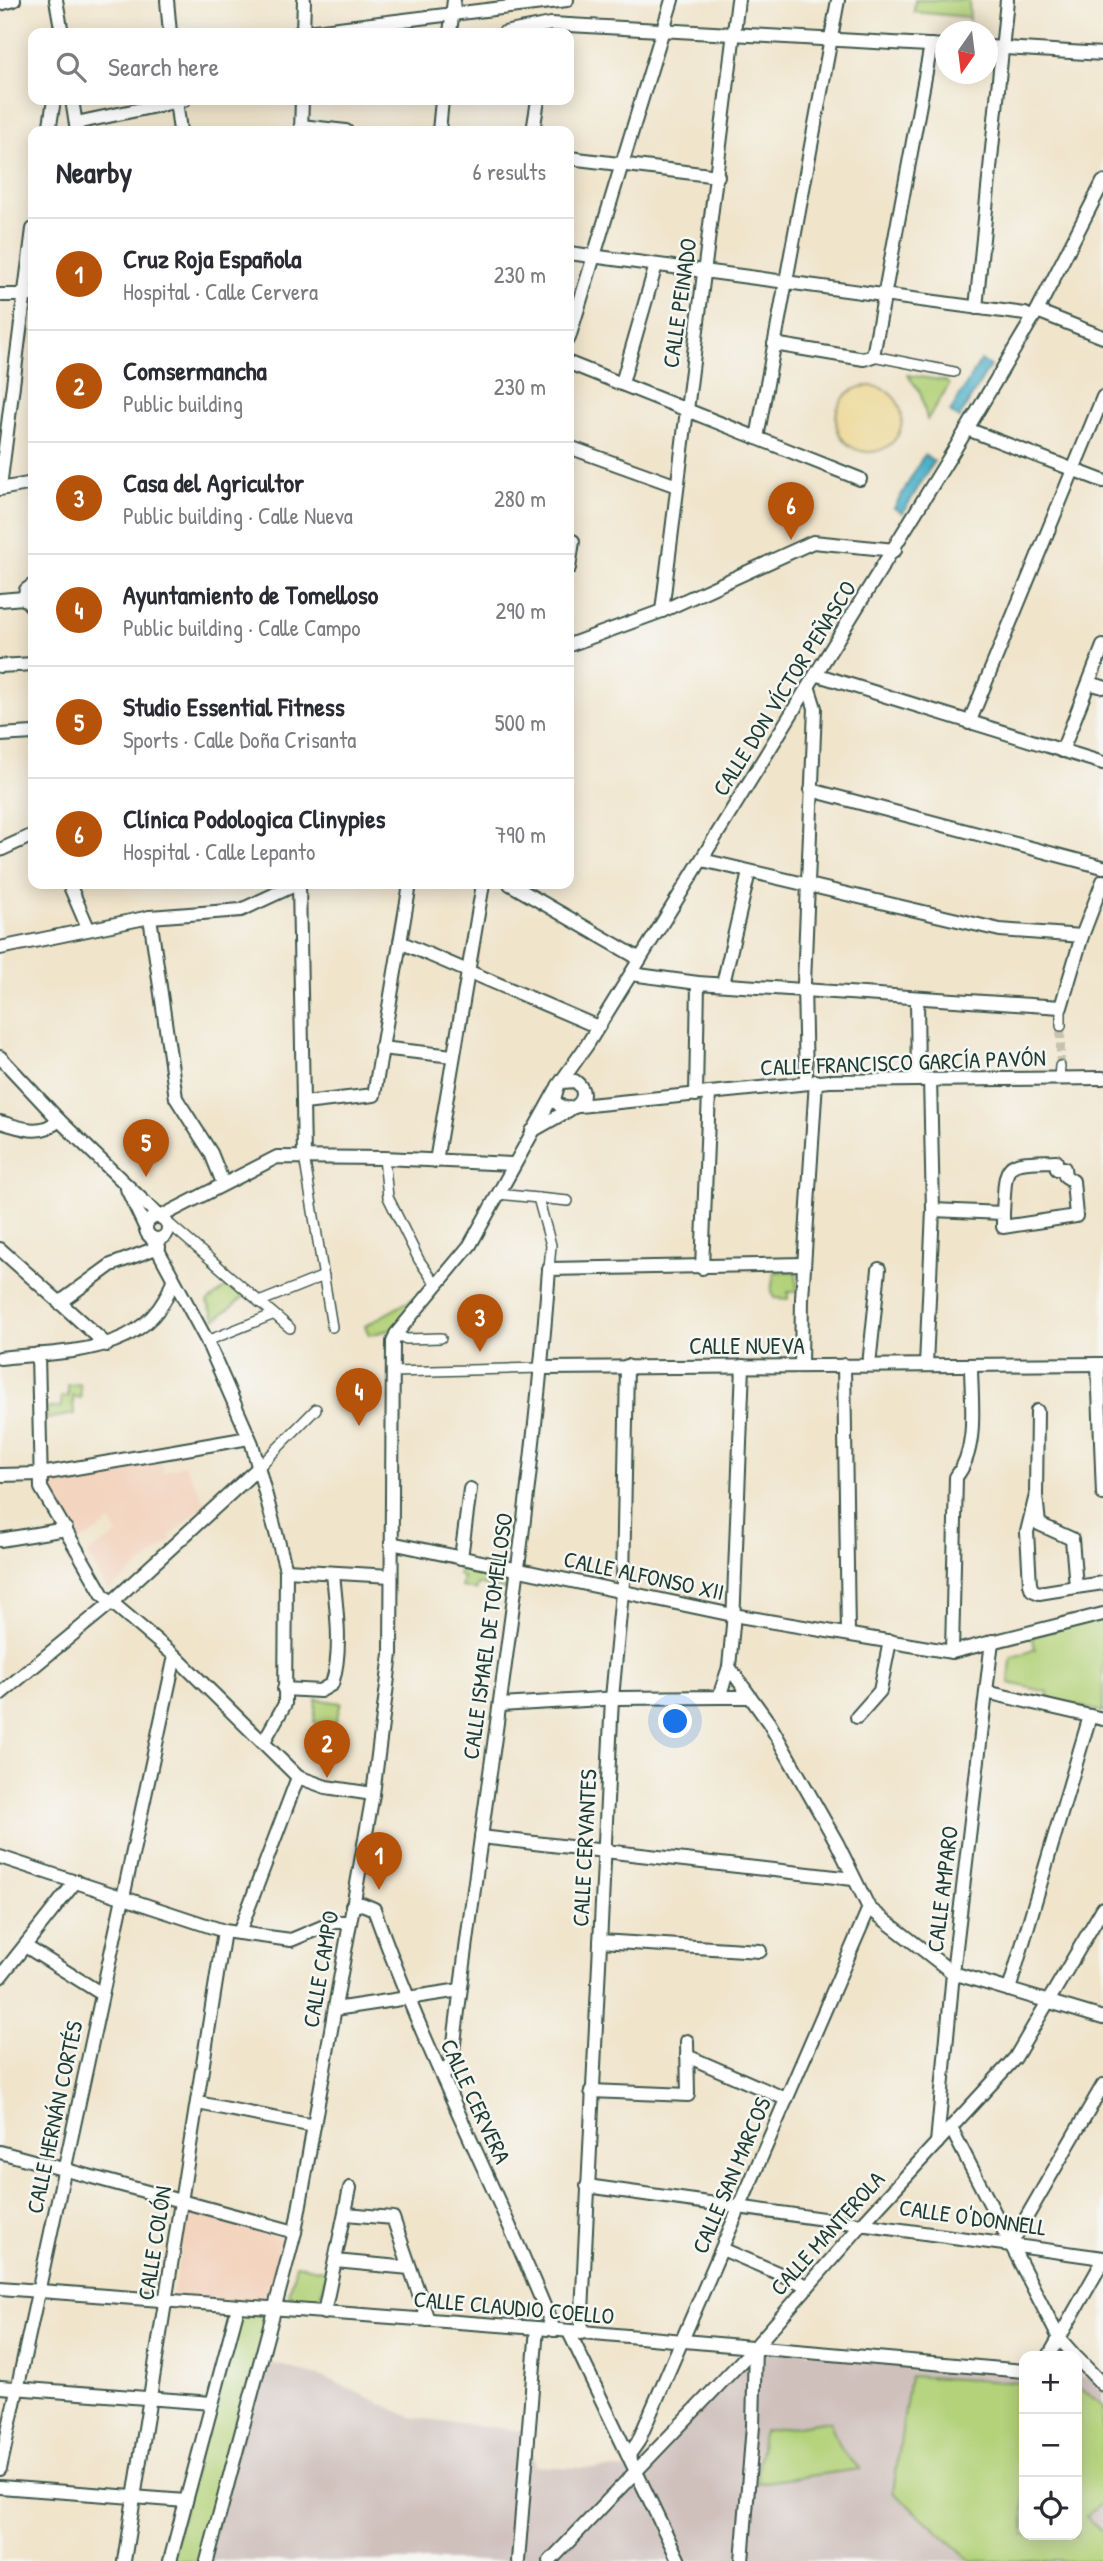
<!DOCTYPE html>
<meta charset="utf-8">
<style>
:root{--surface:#fff;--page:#f2f2f3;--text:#2b2b33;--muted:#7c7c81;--line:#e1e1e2;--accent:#b45309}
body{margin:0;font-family:"Patrick Hand",sans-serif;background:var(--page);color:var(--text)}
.controls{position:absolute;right:21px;bottom:21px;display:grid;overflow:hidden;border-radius:14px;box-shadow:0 4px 18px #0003}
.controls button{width:63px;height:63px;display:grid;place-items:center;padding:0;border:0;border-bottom:2px solid var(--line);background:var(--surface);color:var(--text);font:35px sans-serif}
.compass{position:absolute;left:935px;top:21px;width:63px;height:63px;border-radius:50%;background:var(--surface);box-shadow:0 4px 18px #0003;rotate:194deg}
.you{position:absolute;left:676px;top:1722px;width:24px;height:24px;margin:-18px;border:5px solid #fff;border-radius:50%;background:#1a73e8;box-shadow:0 0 0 10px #1a73e833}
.badge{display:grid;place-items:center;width:46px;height:46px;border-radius:50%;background:var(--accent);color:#fff;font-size:23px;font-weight:700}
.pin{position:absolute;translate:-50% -58px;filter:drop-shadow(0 2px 4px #0008)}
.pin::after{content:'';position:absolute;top:37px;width:24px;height:21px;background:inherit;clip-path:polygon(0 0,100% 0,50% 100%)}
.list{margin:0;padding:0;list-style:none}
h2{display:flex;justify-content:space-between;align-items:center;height:91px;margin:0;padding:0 28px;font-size:30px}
h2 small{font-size:23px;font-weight:400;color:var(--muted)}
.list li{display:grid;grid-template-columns:46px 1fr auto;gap:21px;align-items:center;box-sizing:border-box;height:112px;padding:0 28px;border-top:2px solid var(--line)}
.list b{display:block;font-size:26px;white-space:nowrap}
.list p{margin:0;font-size:23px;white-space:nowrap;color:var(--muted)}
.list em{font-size:23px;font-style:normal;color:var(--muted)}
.icon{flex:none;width:38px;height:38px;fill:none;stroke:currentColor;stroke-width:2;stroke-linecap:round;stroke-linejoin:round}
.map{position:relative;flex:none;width:1103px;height:2561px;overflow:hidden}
.search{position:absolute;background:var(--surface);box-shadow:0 4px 18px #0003;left:28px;top:28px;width:546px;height:77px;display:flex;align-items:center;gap:18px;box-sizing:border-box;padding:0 24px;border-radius:14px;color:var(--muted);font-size:26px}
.panel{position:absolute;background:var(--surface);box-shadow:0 4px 18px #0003;left:28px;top:126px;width:546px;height:763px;border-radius:14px}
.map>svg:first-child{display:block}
</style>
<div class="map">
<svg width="1103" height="2561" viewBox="0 0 1103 2561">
<rect width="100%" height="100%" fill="#f6f6f2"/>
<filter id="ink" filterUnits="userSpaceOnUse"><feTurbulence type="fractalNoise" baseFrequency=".0143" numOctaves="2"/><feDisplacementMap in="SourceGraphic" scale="14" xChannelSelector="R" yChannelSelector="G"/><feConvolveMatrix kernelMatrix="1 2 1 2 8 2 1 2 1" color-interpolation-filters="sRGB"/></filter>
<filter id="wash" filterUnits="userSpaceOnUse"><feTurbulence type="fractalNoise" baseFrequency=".00686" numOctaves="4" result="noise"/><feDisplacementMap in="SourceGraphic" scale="28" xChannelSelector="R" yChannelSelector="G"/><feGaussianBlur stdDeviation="1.57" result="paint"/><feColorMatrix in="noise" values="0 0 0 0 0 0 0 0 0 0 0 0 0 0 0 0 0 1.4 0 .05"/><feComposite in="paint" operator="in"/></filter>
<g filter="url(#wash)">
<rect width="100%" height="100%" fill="#f0e4cb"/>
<!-- built -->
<g fill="#f3d4bf">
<polygon points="159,1461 164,1472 184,1464 206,1504 170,1536 172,1540 108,1591 87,1554 118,1534 111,1522 80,1542 49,1488 48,1479"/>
<polygon points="187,2210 284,2238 267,2297 260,2304 173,2295"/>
</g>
<!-- industrial -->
<polygon fill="#cfc0bb" points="755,2347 1024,2371 1024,2535 1077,2535 1077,2376 1095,2378 1103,2385 1103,2561 207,2561 262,2360 328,2379 411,2417 530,2432 535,2466 635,2470"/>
<!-- green -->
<g fill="#b3d279" stroke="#698856" stroke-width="2">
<polygon points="915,0 969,0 970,21 967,17 914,12"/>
<polygon points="908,375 946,381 949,385 927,420 921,394"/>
<polygon points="796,1271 797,1292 788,1292 788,1299 774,1298 771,1292 774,1272"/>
<polygon points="231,1283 245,1296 216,1319 207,1302"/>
<polygon points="421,1294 393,1329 369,1335 365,1326"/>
<polygon points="80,1384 81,1398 73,1397 74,1414 46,1419 46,1409 61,1407 61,1397 68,1397 68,1385"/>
<polygon points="461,1563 509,1573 507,1590 477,1584 475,1590 461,1587 463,1577 458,1575"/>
<polygon points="1103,1616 1103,1712 1048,1700 1048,1692 1009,1683 1011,1658 1035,1649 1032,1634"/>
<polygon points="316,1699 341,1703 334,1727 314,1722"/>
<polygon points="296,2264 327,2271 320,2301 288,2299"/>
<polygon points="238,2307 275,2309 207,2561 170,2561"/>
<polygon points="910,2376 1024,2383 1024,2535 1077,2535 1077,2386 1103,2405 1103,2501 1086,2517 1103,2532 1103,2561 972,2561 893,2492"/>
<polygon points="830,2421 839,2447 860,2469 757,2483 763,2431"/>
</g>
<!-- sand -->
<circle fill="#eeda9e" stroke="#868c69" stroke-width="2" cx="869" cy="419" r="33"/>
<!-- water -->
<g fill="#48aec7" stroke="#34767e" stroke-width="2">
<polygon points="981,360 990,366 959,418 950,412"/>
<polygon points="924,455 934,461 903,513 894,508"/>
</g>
</g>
<g filter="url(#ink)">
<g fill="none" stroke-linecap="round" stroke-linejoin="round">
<!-- pedestrian-tunnel -->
<polyline stroke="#c6c3ad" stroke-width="9" stroke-dasharray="9 4.5" stroke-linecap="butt" points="1060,1066 1061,1026"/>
<!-- pedestrian casing -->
<g stroke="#3e564b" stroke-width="12">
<g id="pedestrian">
<polyline points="873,356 954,372"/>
<polyline points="1061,1026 1061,1007"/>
<polyline points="1059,1078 1060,1066"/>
<polyline points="304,1156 332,1327"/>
<polyline points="384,1158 388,1197 419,1260 437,1286"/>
<polyline points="498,1194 568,1201"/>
<polyline points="538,1198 551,1245 549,1269"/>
<polyline points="166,1221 290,1328"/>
<polyline points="259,1302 324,1276"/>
<polyline points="396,1334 406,1339 441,1338"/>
<polyline points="207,1341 272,1315"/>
<polyline points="392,1372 542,1368"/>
<polyline points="257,1469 316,1409"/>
</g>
</g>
<!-- minor casing -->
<g stroke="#3e564b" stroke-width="16">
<g id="minor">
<polyline points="56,0 62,33"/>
<polyline points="167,0 170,33"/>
<polyline points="0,4 14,0"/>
<polyline points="298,33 567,0"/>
<polyline points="303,33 304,0"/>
<polyline points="450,33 454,0"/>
<polyline points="504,33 551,24 946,46"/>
<polyline points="988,47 1103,54"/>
<polyline points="72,100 77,131"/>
<polyline points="176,100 180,131"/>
<polyline points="76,123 184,100"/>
<polyline points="301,126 346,131"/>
<polyline points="49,131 54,100"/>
<polyline points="301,131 302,100"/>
<polyline points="439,131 442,100"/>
<polyline points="533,131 538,100"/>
<polyline points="569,158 718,176"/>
<polyline points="569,253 1025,314 1033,318"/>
<polyline points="0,295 33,295"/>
<polyline points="976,308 1007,0"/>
<polyline points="1037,311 1103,337"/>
<polyline points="569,338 672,0"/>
<polyline points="774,344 864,359 873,356 931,45"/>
<polyline points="569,363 860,479"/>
<polyline points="622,383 656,265"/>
<polyline points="967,429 1103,481"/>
<polyline points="757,438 838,0"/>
<polyline points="569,447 677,486"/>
<polyline points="0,487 33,229"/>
<polyline points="0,489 33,483"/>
<polyline points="569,540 573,541 569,568"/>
<polyline points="33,585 26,590 24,598 33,608"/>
<polyline points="0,600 24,598"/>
<polyline points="662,611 738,0"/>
<polyline points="569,645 662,611 813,542 895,550"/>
<polyline points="0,666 33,664"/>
<polyline points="818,675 1103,763"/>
<polyline points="1089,683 1103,687"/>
<polyline points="969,723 1103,397"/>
<polyline points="0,735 33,733"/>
<polyline points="1062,751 1103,646"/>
<polyline points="811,790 1103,867"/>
<polyline points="0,850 33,835"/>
<polyline points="702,860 1000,930 1082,936"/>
<polyline points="69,884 88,928"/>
<polyline points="299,884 304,1156"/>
<polyline points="510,884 640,959"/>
<polyline points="150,917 176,1098 211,1153 223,1183"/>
<polyline points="400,942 598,1027"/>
<polyline points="0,948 150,917 241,910 297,884"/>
<polyline points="631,974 698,983 1061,1007 1082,936 1103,881"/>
<polyline points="723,984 749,872"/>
<polyline points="917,998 918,1079"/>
<polyline points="381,1048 453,1056"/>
<polyline points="0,1057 59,1120 160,1217 277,1157 384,1158 512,1164"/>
<path d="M 562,1082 L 575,1081 C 597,1097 568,1122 554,1099 L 558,1086 L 587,1045 L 967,429 L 1037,311 L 1103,182"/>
<polyline points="806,1082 804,983 815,708 809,689"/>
<polyline points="696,1095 698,983"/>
<polyline points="304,1103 374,1095 410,884"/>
<polyline points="579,1106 830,1081 1103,1078"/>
<path d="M 0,1122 C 22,1128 40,1137 59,1120"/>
<polyline points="532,1131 569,1110"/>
<polyline points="436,1161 483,884"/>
<polyline points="127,1189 146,1229"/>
<path d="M 933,1210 L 1003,1213 L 1003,1227 L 1076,1216 L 1073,1181 L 1065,1176 L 1064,1168 L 1057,1169 L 1056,1161 C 1003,1163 1006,1159 1003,1213"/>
<circle cx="157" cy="1228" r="11"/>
<polyline points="151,1237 207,1341 252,1444 286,1570 285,1704 264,1741"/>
<polyline points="0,1249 107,1345"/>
<polyline points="702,1268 709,1093"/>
<polyline points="59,1303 111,1265 159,1247"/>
<polyline points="38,1354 41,1488 103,1595 175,1656 298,1777 326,1787 373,1794"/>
<path d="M 0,1358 C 65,1351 150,1356 173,1280"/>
<polyline points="1098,1364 1103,1494"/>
<polyline points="801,1365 802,1298 816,1081"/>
<polyline points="844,1365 848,1633"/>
<polyline points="869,1365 879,1269"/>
<polyline points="926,1365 933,1210 930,1079"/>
<polyline points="542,1368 1103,1364"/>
<polyline points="0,1475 41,1474 249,1438"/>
<polyline points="1036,1495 1039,1524 1072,1539 1076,1587 1039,1593 1032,1590 1030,1584 1027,1532 1036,1495 1037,1411"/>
<polyline points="0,1540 66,1529"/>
<polyline points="391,1543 733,1615 952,1652 1103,1614"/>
<polyline points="461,1558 470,1489"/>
<polyline points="286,1570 391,1576"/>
<polyline points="1076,1587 1103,1583"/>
<path d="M 952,1652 L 956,1477 C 979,1449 971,1400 971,1365"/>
<polyline points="729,1667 769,1723 837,1843 869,1908 953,1973 1103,2018"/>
<path d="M 284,1689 L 320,1691 L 332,1684 C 343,1650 336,1608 333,1573"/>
<polyline points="986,1692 1103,1719"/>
<polyline points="0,1694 112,1602 257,1469"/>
<polyline points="719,1697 750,1697"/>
<polyline points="500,1705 619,1698 719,1697 729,1667 733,1625 743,1366"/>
<polyline points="857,1717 880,1691 890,1641"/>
<polyline points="481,1837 853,1879"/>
<polyline points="0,1857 224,1931 291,1940 334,1922 348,1922"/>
<path d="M 352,1906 L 362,1904 L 374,1909 C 425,2053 497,2188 554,2330"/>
<polyline points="239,1933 298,1777"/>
<polyline points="600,1941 760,1951"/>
<polyline points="25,1946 102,1994"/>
<polyline points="0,1977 76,1881"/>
<polyline points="1009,1990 1090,1716"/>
<polyline points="335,2009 460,1990"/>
<polyline points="687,2056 786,2099"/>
<path d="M 443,2077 L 452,2060 C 483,1796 530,1534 549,1269 L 804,1264"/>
<polyline points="591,2091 688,2095 687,2041"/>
<polyline points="198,2103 314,2126"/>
<polyline points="951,2128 1059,2338 1075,2356"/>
<polyline points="937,2143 953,1973 992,1641"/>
<polyline points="0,2152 295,2232"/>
<polyline points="587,2186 1103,2258"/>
<polyline points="346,2214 393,2218 428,2320"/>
<polyline points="1011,2244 1103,2085"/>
<polyline points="722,2249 808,2286"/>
<polyline points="335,2261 410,2268"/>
<polyline points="0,2288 537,2328 1024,2371"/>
<polyline points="324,2313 350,2188"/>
<polyline points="569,2332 679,2561"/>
<polyline points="581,2333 612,1698 623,1582 627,1366"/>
<polyline points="1049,2356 1103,2261"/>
<polyline points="1077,2358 1103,2385"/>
<polyline points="0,2387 212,2403"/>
<polyline points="628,2456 638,2442 869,1908"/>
<polyline points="0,2469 175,1656"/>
<polyline points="0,2487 186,2501"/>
<polyline points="124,2561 224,1931"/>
<polyline points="170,2561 238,2307"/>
<polyline points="207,2561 295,2232 373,1794 391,1654 393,1342 396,1334 470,1245 556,1090"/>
<polyline points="518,2561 537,2328"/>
<polyline points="550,2561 755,2347 863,2223 1015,2058 1103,1908"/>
<polyline points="742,2561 753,2426 755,2347"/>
</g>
</g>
<!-- pedestrian -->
<use href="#pedestrian" stroke="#fff" stroke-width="9"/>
<!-- minor -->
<use href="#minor" stroke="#fff" stroke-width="12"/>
</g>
</g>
<g text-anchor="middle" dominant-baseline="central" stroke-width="5" stroke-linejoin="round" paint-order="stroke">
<!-- street labels -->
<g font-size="23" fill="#1f3d34" stroke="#f6f6f2">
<text transform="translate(679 303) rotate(-82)">CALLE PEINADO</text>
<text transform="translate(784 688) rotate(-58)">CALLE DON VÍCTOR PEÑASCO</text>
<text transform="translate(903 1062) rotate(-2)">CALLE FRANCISCO GARCÍA PAVÓN</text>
<text x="747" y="1345">CALLE NUEVA</text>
<text transform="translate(644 1575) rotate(12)">CALLE ALFONSO XII</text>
<text transform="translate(487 1636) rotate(-82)">CALLE ISMAEL DE TOMELLOSO</text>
<text transform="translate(584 1848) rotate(-87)">CALLE CERVANTES</text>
<text transform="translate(942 1889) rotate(-83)">CALLE AMPARO</text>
<text transform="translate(320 1969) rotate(-80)">CALLE CAMPO</text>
<text transform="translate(476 2101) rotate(65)">CALLE CERVERA</text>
<text transform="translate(54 2117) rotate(-78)">CALLE HERNÁN CORTÉS</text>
<text transform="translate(731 2175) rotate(-67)">CALLE SAN MARCOS</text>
<text transform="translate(973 2217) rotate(8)">CALLE O'DONNELL</text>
<text transform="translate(827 2233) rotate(-48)">CALLE MANTEROLA</text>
<text transform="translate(154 2243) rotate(-81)">CALLE COLÓN</text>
<text transform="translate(514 2307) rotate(5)">CALLE CLAUDIO COELLO</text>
</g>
</g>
</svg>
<div class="controls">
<button>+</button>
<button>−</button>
<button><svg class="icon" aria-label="locate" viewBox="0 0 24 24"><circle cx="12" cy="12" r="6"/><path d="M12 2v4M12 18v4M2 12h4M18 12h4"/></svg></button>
</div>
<svg class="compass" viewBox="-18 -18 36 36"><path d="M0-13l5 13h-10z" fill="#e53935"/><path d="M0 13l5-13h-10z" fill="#7c7c81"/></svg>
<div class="you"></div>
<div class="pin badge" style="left:379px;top:1890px">1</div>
<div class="pin badge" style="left:327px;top:1778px">2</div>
<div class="pin badge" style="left:480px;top:1352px">3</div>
<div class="pin badge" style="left:359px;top:1426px">4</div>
<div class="pin badge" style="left:146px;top:1177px">5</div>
<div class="pin badge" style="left:791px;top:540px">6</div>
<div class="search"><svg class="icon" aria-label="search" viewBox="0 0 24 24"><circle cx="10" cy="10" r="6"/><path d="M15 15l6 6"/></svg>Search here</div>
<section class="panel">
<h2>Nearby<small>6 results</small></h2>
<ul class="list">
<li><span class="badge">1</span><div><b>Cruz Roja Española</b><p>Hospital · Calle Cervera</p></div><em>230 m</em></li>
<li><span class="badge">2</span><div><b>Comsermancha</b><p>Public building</p></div><em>230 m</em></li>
<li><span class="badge">3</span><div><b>Casa del Agricultor</b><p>Public building · Calle Nueva</p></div><em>280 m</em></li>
<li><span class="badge">4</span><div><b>Ayuntamiento de Tomelloso</b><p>Public building · Calle Campo</p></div><em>290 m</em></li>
<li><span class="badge">5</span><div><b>Studio Essential Fitness</b><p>Sports · Calle Doña Crisanta</p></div><em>500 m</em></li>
<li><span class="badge">6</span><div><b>Clínica Podologica Clinypies</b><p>Hospital · Calle Lepanto</p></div><em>790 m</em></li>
</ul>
</section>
</div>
